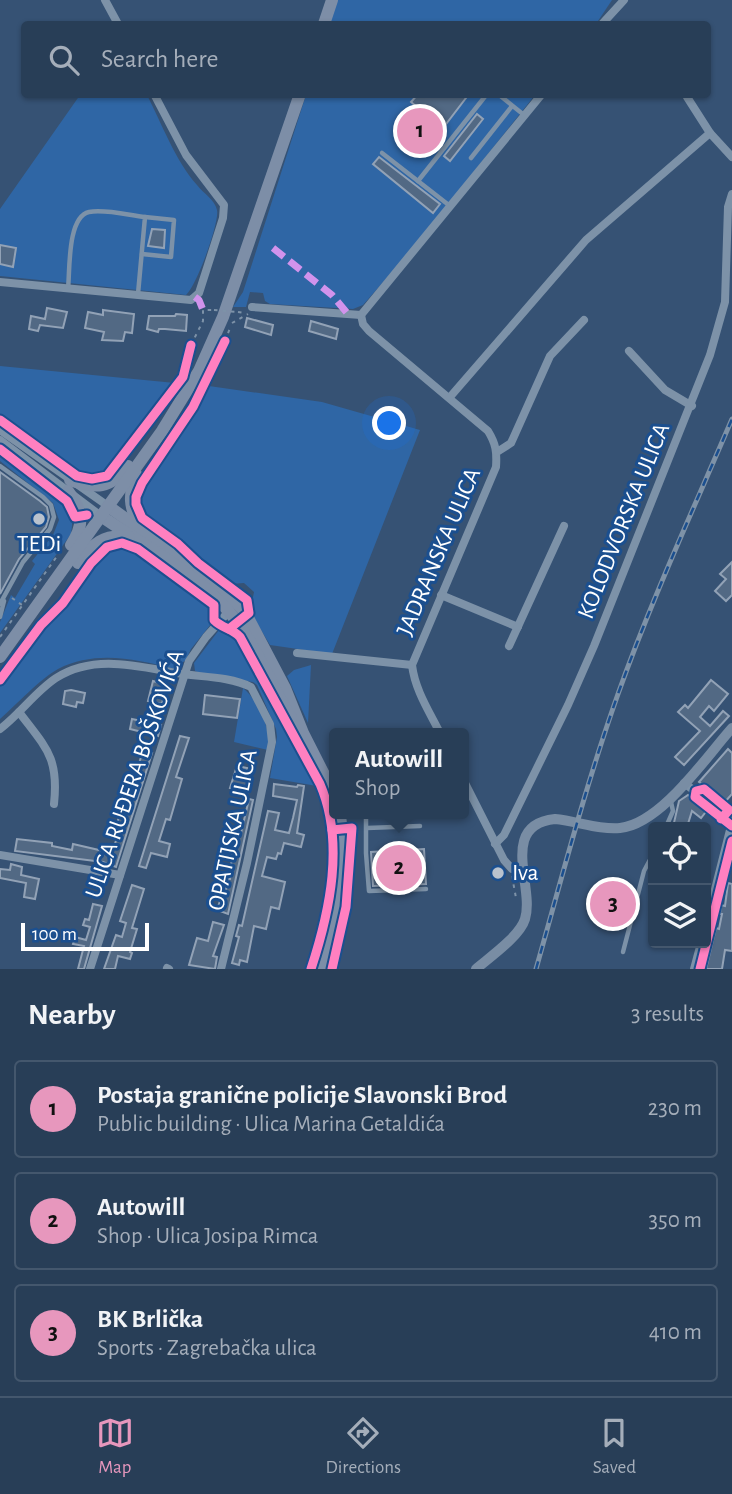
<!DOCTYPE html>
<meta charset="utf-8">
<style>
:root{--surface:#283e57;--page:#30455d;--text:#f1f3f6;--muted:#a5aeba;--line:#44576d;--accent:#e797bd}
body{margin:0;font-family:"Alegreya Sans",sans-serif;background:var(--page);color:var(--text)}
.controls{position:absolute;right:21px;bottom:21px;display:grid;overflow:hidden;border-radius:7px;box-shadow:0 2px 5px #0004}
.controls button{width:63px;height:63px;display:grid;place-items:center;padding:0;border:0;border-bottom:2px solid var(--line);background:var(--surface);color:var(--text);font:35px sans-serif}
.scale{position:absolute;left:21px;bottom:18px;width:128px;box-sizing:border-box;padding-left:7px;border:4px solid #fff;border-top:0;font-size:19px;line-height:24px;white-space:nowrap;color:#fff;-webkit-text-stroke:5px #1b4f8f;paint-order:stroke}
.you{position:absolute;left:390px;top:424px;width:24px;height:24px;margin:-18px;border:5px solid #fff;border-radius:50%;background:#1a73e8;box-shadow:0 0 0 10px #1a73e833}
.badge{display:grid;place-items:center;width:46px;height:46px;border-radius:50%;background:var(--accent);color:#111;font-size:23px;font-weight:700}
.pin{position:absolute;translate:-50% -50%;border:4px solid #fff;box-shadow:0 2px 7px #0006}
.popup{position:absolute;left:329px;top:728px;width:140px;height:91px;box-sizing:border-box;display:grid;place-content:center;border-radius:7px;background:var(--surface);filter:drop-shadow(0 2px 5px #0005);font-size:23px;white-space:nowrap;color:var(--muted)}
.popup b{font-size:26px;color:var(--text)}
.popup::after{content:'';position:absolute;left:50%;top:100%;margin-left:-14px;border:14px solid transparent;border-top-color:var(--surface)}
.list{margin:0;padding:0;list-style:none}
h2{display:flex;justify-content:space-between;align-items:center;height:91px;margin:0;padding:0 28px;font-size:30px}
h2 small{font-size:23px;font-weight:400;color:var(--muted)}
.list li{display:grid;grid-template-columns:46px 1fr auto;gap:21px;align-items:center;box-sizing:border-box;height:98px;margin:0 14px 14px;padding:0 14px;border:2px solid var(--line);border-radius:7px}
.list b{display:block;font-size:26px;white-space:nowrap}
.list p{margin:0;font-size:23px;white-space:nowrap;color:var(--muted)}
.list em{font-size:23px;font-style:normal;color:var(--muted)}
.icon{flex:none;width:38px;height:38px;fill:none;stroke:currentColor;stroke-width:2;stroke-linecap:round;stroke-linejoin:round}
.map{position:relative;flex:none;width:732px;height:969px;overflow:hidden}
.search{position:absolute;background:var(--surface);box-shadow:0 2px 5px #0004;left:21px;right:21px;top:21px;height:77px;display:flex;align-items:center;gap:18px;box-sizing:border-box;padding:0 24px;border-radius:7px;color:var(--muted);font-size:26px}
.sheet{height:427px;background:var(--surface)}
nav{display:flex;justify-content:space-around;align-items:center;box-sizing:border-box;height:98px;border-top:2px solid var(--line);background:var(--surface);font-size:19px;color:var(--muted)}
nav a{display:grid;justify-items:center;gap:4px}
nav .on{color:var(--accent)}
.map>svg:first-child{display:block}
</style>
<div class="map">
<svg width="732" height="969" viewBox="0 0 732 969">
<rect width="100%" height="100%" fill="#365274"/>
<!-- green -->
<g fill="#2f66a5">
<polygon points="337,0 612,0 596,24 329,24"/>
<path d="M 80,95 L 147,95 C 162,124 175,160 197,185 C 203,193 215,200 217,210 C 220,222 196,287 186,295 L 0,276 L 0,209 Z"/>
<polygon points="306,95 535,95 413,248 363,305 353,309 270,304 265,301 263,293 250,292 246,307 233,307 243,292"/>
<polygon points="0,366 175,383 112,467 106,473 85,476 0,416"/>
<polygon points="209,386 322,402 420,430 332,654 270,645 250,612 254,592 244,583 231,584 146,517 140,502 144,485 190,422"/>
<path d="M 0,453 L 64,502 C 73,512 73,521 71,534 L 0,633 L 0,622 L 11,595 L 15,598 L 35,564 L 32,561 L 53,535 L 59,520 L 53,503 L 0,461 Z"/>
<path d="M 125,547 L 133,549 L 211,607 L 211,624 L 191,649 L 186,660 L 174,669 C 135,659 96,650 58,669 C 41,678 16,705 0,719 L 0,686 L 43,627 L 66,603 L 102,554 L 115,548 Z"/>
<polygon points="219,630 222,633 232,634 237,638 317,786 270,778 277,737 276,729 257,685 253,682 204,675 195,671 194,663"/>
<polygon points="311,665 308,723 287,676 294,670"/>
<path d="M 243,688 C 259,701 271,728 268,750 L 234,742 Z"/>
<polygon points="613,884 631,893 614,924 596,915"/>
</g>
<!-- building -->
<g fill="#526984" stroke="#92a2b6" stroke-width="2">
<polygon points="418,94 469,94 443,128 427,114 420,123 411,117 418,108 411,102"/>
<polygon points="477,114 483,119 450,161 444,156"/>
<polygon points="379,157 440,204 433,213 373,164"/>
<polygon points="152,229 165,230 164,248 148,246"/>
<polygon points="0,245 16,248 13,267 0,264"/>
<polygon points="47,308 67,312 63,328 40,325 38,331 29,329 31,316 45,319"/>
<polygon points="103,310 134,314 132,333 125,332 123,341 102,340 104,332 85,328 88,312 103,315"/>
<polygon points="176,314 187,315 186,331 165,329 159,329 158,332 147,329 149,316 175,316"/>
<polygon points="247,318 273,325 271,335 245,327"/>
<polygon points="311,321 338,329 336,339 309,331"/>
<polygon points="0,472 40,501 47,507 49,517 46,527 19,559 0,594"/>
<polygon points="732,562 732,595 726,601 715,591 726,579 720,574"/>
<polygon points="711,680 728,694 714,711 709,706 700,717 710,726 723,711 729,716 684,765 675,757 700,731 678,712 685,705 688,708"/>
<polygon points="153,681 166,685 162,704 148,701"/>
<polygon points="71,690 85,693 83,703 77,702 76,707 63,704 65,691"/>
<polygon points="205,695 240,699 237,718 203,714"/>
<polygon points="132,719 161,725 158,736 130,729"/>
<polygon points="180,736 189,738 176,777 182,779 170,820 166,819 159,841 170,844 167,857 151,853 146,868 139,866"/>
<polygon points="728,749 732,753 732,794 724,803 699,782"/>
<polygon points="143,751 152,753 116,867 103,862 15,851 17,839 52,843 52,846 72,850 73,844 112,853 121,825 117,824 129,778 134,779"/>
<polygon points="237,766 247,768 245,777 251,779 248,792 230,788"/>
<polygon points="274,784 297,787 298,785 304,786 297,833 304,835 301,847 284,843 281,854 278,853 276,859 267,857 262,876 285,882 279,909 271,907 266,929 254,926 247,962 240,960 239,965 232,963 239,937 236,936 239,925 242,926 268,811 279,813 275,830 289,833 293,818 297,800 273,796"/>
<polygon points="688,795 708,809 701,818 692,811 687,827 673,827 679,801"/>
<polygon points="249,799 253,800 228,914 217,910 222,895 225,896 228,879 230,879 234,831 241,833"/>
<polygon points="424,849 426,884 373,886 371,852"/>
<polygon points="11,864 22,867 21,875 39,879 35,899 24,897 26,883 0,878 0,869 10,870"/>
<polygon points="728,883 732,884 732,951 725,950 722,969 706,969 716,928 719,929 722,914 720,914 721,905 725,906"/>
<polygon points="132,885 144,889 132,928 137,929 130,952 132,953 130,959 118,956 115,969 104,969 116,935 122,937 126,923 120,921"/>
<polygon points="93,904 102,906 84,969 78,969 84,946 73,944 75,937 86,940 90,927 83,925 85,919 89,920"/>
<polygon points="213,922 224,925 213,956 217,957 215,969 189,965 197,938 208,941"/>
</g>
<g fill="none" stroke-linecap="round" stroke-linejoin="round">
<!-- path -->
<g stroke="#7d92a8" stroke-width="2" stroke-dasharray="3.5 5" stroke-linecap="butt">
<polyline points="238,312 244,313"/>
<polyline points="232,323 248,314"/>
<polyline points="225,341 230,328"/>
<polyline points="191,345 203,321 203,310 213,310"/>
<polyline points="12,598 22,605"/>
<polyline points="0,637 62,549"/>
<polyline points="512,876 516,898"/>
</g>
<!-- service -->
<g stroke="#7d92a8" stroke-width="4.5">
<polyline points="498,94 524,115"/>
<polyline points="382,153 450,206"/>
<polyline points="471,158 512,106"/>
<polyline points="418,181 487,94"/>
<polyline points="142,254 171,257 174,220 145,217"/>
<path d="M 68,289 C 70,271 67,217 89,212 C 105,209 128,215 145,217 L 138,294"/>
<polyline points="0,466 43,497 51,505 54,517 50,529 23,562 0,604"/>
<polyline points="0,617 4,601"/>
<polyline points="366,814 366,853 369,891 426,889"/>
<polyline points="666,827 673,811 671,802"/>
<polyline points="367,828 420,826"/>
<polyline points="623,952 644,871 653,854"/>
</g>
<!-- minor -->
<g stroke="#7d92a8" stroke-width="8">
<polyline points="105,0 118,24"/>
<polyline points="602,24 624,0"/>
<polyline points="687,97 710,133"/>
<polyline points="0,282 191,300 199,293 223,218 224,205 186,155 154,94"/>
<polyline points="252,307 361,315"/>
<path d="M 361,315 L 363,324 L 369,331 L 488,431 C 496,444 497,452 496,467 L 412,665 C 415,690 429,711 440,733"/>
<polyline points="361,315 542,94"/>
<polyline points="629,351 665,390 692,406"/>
<polyline points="450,397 586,240 710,133 732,157"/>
<polyline points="0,430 108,506"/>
<polyline points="0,440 101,516"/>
<polyline points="497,452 511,443 550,356 584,320"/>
<polyline points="441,595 518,627"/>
<polyline points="509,646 564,526"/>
<polyline points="297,653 412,665"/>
<path d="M 19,712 C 46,748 59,757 54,804"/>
<path d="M 0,729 C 20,714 35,692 56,678 C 95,653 140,667 182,674 C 204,677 231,677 251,687 L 270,724 L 272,742 L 247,863 L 221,969"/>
<polyline points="464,781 504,860 512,869 522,869"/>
<polyline points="684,783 732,819"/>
<polyline points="495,844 504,835 568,705 594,646 710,355 725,302 728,207 732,194"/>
<polyline points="0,855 120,875"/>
<polyline points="706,925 732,822"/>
<polyline points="167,968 169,969"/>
<polyline points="90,969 189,661 206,637 230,610"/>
<polyline points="694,969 701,943"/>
</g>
<!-- secondary -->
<path stroke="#798da4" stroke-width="10" d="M 476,969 C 490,957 520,936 525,919 C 535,887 498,825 555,819 C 577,821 599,830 620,828 C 661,824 706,757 732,728"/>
<!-- primary -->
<g stroke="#7d8ea7" stroke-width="12">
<polyline points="324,24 332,0"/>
<path d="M 136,474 C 129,493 128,509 141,526"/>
<path d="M 70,480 C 96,489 110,489 128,466"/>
<path d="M 68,491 C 83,511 85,524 71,545"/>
<polyline points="108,506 221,587 245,612 285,688 303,733 334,794"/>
<path d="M 101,516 C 147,548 204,577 238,623 C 259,652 272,687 291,718"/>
<path d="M 78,563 C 92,545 104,533 129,537"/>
<polyline points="0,657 162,431 199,371 223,317 300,94"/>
<path d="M 321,969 C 335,918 347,867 340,814"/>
</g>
<!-- rail casing -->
<g stroke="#7e92a7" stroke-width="5">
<path id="rail" d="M 536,969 C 562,877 586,784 618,694 C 651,601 693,510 732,419"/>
</g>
<!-- rail -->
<use href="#rail" stroke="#1b4f8f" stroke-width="2.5" stroke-dasharray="8" stroke-linecap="butt"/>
<!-- path-bridge -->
<polyline stroke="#7d92a8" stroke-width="2" stroke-dasharray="3.5 5" stroke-linecap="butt" points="214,310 238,312"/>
<!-- quiet -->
<g stroke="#d193ec" stroke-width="7" stroke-dasharray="14 7" stroke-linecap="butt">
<polyline points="273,248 332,295 347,313"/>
<polyline points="195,297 199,300 203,310"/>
</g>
<!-- cycleway casing -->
<g stroke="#1b4f8f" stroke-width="13">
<g id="cycleway">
<polyline points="225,341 193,407 142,483 136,497 136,504 142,518 178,544 198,563 247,600 249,613 229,629"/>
<polyline points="0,420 77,476 92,479 107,476 183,377 191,345"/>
<polyline points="0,449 67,501 75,517 87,515"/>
<path d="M 0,680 L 41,625 L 63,603 L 91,563 L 107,547 L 122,543 L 138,549 L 214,605 L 214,620 C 223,629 232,628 240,637 L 320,784 C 345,842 330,911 311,969"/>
<polyline points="721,819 729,810 704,789 696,791 695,797 732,826"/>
<polyline points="332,969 346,907 352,828 332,830"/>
<polyline points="700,969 732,841"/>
</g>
</g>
<!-- cycleway -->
<use href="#cycleway" stroke="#ff80c0" stroke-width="9"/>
</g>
<!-- markers -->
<g fill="#b9c2ce" stroke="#1b4f8f" stroke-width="2.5">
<circle cx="39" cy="519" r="7"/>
<circle cx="498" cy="873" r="7"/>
</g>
<g text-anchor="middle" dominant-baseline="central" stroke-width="6" stroke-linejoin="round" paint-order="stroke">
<!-- street labels -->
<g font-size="24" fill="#fff" stroke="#1b4f8f">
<text transform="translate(624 521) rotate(-68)">KOLODVORSKA ULICA</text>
<text transform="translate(439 552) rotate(-67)">JADRANSKA ULICA</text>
<text transform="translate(135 774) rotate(-71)">ULICA RUĐERA BOŠKOVIĆA</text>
<text transform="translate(233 830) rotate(-78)">OPATIJSKA ULICA</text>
</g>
<!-- poi labels -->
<g font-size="24" fill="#fff" stroke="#1b4f8f">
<text x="39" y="544">TEDi</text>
<text x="512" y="873" text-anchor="start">Iva</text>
</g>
</g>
</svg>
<div class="controls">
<button><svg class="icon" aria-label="locate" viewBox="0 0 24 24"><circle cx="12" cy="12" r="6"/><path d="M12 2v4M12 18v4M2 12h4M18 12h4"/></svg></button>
<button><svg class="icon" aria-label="layers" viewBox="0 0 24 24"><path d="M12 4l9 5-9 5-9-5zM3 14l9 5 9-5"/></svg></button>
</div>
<div class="scale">100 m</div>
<div class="you"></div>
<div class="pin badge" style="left:420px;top:131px">1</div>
<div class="pin badge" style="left:399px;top:868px">2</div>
<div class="popup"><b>Autowill</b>Shop</div>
<div class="pin badge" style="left:613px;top:904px">3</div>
<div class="search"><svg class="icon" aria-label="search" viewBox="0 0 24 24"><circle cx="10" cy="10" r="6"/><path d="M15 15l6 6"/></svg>Search here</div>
</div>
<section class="sheet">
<h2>Nearby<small>3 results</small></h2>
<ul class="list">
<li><span class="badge">1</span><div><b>Postaja granične policije Slavonski Brod</b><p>Public building · Ulica Marina Getaldića</p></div><em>230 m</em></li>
<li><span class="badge">2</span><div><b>Autowill</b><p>Shop · Ulica Josipa Rimca</p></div><em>350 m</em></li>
<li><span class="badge">3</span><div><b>BK Brlička</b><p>Sports · Zagrebačka ulica</p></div><em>410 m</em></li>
</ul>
</section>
<nav>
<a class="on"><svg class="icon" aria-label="map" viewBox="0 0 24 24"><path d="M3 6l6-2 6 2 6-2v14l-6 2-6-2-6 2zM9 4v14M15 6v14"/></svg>Map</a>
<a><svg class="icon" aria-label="directions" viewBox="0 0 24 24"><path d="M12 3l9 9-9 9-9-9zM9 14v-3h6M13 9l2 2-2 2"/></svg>Directions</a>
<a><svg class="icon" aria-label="saved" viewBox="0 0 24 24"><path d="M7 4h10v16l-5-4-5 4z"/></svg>Saved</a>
</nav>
